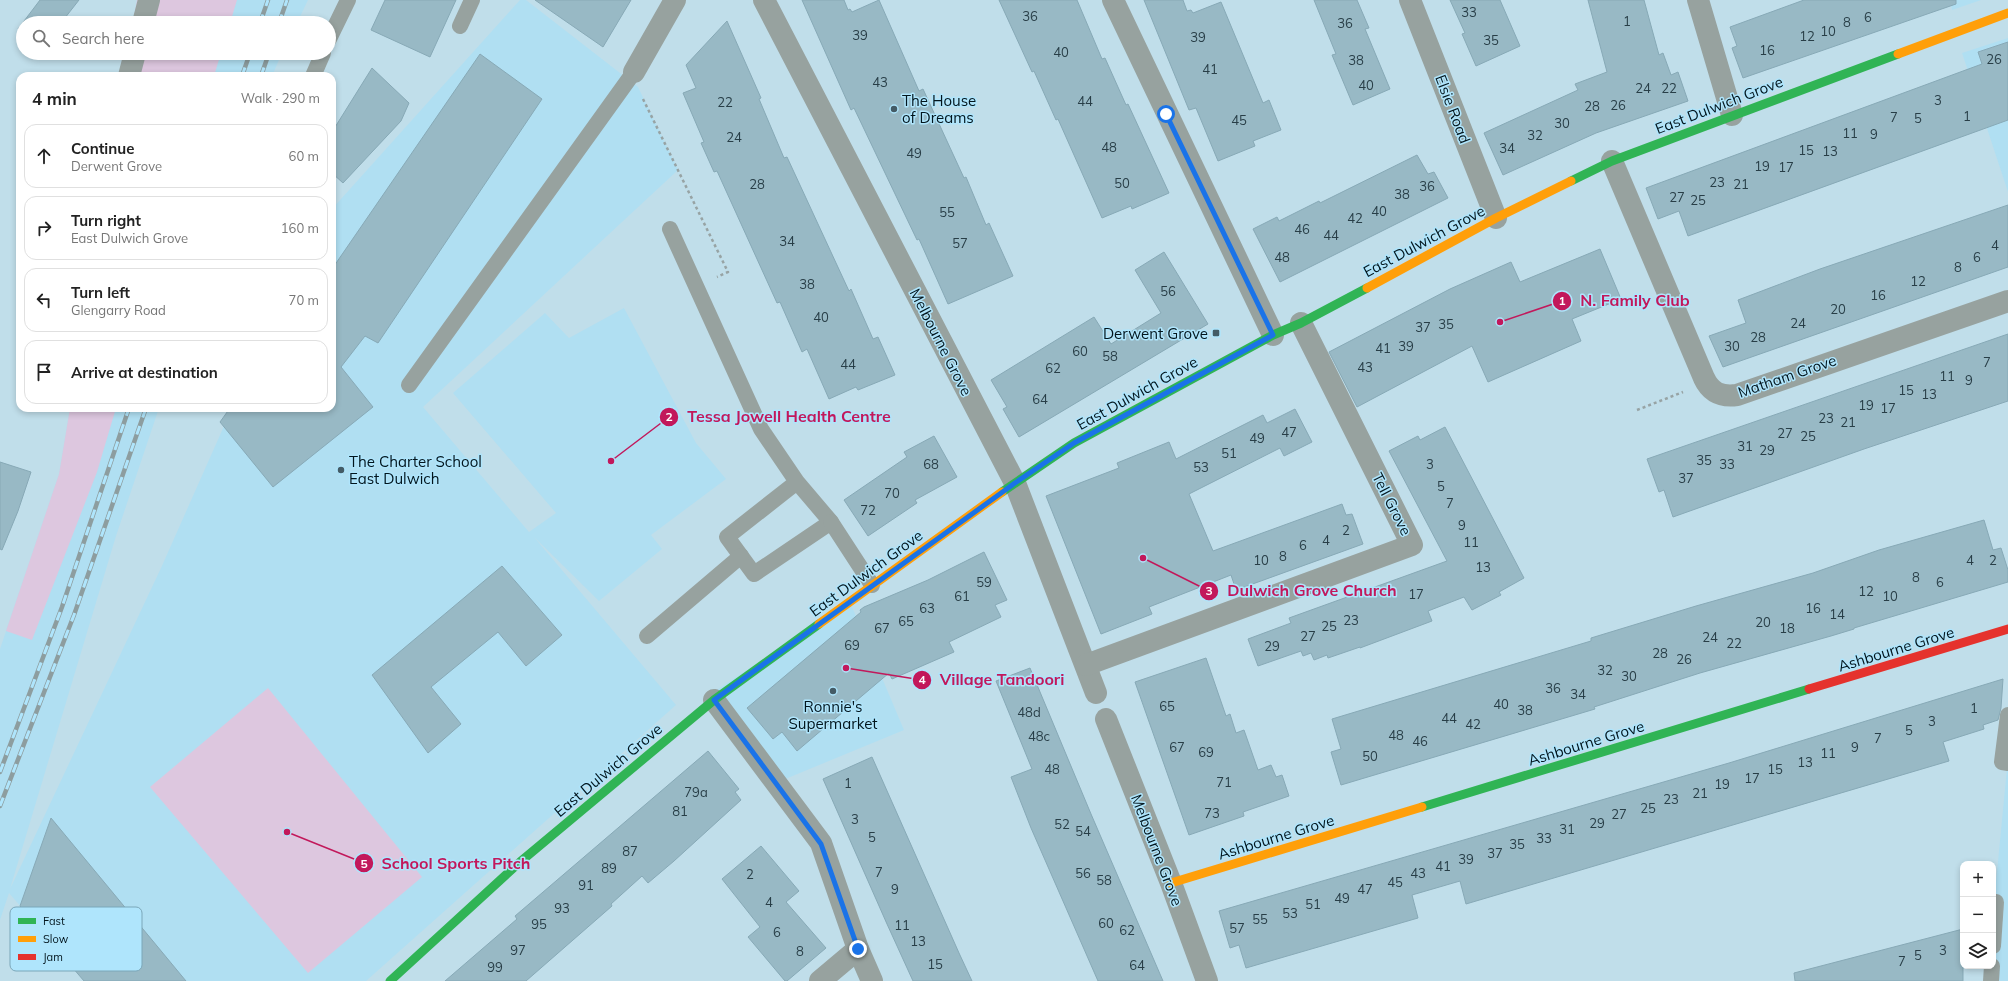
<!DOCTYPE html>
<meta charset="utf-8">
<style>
:root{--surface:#fff;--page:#f6f6f6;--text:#222;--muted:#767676;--line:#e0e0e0}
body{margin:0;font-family:Mulish,sans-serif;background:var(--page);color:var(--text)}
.controls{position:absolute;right:12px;bottom:12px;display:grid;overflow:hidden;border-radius:8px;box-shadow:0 2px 6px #0003}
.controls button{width:36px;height:36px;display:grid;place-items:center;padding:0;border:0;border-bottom:1px solid var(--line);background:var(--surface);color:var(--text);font:20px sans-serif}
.stop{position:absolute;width:12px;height:12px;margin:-9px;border:3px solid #1a73e8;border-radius:50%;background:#fff}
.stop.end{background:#1a73e8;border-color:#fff;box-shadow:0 1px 4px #0008}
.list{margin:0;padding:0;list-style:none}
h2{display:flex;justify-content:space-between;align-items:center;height:52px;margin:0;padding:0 16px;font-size:17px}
h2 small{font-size:13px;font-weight:400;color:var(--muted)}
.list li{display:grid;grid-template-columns:26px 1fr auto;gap:12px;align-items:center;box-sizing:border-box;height:64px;margin:0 8px 8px;padding:0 8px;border:1px solid var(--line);border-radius:12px}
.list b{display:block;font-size:15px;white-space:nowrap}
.list p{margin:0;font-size:13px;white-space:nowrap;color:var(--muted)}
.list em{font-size:13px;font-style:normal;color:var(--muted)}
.icon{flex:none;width:22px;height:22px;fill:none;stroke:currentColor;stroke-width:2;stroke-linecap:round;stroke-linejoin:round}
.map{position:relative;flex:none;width:2008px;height:981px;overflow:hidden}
.search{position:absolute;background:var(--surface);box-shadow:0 2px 6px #0003;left:16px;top:16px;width:320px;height:44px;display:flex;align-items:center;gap:10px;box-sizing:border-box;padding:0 14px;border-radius:22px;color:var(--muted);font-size:15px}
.panel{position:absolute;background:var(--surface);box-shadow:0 2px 6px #0003;left:16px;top:72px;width:320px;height:340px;border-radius:12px}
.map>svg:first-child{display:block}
</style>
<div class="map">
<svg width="2008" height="981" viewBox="0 0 2008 981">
<rect width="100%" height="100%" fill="#c0deea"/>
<!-- built -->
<g fill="#b0dff2">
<polygon points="137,0 308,0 297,23 133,23"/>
<polygon points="520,0 526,0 638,87 678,170 423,407 529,532 556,513 453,393 545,313 569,338 624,308 696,443 726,479 651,535 662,549 599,601 534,537 676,705 366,981 85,981 9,893 0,920 0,649 59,474 70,408 159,408 116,536 10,889 161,568 232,408 332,408 332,209"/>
<polygon points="1950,0 1981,0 1952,10"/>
<polygon points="2008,38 2008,192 1962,53"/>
<polygon points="128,53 282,53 272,76 125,76"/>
<polygon points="850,602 904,730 778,782 709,695"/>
<polygon points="2008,758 2008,981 1987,981 1993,966 1993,913"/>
</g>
<!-- green -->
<g fill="#ddc7df">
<polygon points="137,0 237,0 230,23 133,23"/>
<polygon points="128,53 221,53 214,76 125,76"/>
<polygon points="70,408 116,408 97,472 32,640 6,631 59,474"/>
<polygon points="268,688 422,877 308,973 150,787"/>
</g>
<!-- building -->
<g fill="#98b9c5" stroke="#87a9b6">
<polygon points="40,0 79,0 61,23 23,23 23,33 18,29"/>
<polygon points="385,0 456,0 430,57 371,30"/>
<polygon points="535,0 631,0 603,47"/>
<polygon points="802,0 844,0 848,10 850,9 852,12 879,0 919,91 923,89 964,178 966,177 986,225 989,223 1013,276 948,304 919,239 917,240 854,108 851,110"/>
<polygon points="999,0 1077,0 1102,59 1105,58 1126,105 1128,104 1169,193 1132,209 1131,206 1102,218 1058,119 1056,120 1034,71 1032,72"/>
<polygon points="1144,0 1183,0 1187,11 1191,10 1193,13 1221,2 1263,103 1269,100 1281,130 1253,141 1255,146 1218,161 1196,108 1189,110"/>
<polygon points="1314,0 1357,0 1369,28 1365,29 1390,89 1353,105 1332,55 1336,54"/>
<polygon points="1450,0 1500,0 1520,46 1476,66 1462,34 1465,33"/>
<polygon points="1588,0 1644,0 1659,55 1663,53 1671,75 1678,72 1688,101 1596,133 1503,175 1484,133 1578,90 1575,84 1607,72"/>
<polygon points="1804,0 1956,0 1956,4 1743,78 1732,48 1737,46 1730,27"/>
<polygon points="727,21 761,98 759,99 784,158 787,157 849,291 851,289 873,339 878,337 895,375 858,390 856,387 829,399 807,349 802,352 780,302 777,303 717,171 714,172 701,143 704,142 683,93 696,88 686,65"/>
<polygon points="2008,42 2008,120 1688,236 1679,211 1658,219 1646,188 1982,64 1978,52"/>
<polygon points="480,54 542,99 378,343 365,336 341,367 373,407 273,487 220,422 230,408 332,408 332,269"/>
<polygon points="372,68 409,103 401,121 343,183 332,173 332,132"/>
<polygon points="1417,155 1428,174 1434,172 1448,198 1280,282 1253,229 1277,217 1279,221 1319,201 1320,203"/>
<polygon points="2008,205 2008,267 1723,367 1709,336 1746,323 1738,300 1820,269"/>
<polygon points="1600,249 1621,299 1572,319 1581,341 1488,382 1472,346 1357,407 1329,352 1450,289 1511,262 1520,282"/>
<polygon points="1164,252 1208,324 1019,437 1003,409 1007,407 991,380 1094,317 1111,344 1161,313 1135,270"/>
<polygon points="2008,334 2008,401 1864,449 1673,517 1664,490 1659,492 1647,459"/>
<polygon points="1295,409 1312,442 1284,456 1280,448 1189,494 1213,551 1342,504 1346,515 1352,514 1363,544 1236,590 1231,575 1149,607 1152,614 1101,634 1046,496 1119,468 1117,463 1169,442 1176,459 1263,415 1267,423"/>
<polygon points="1445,427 1524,578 1499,592 1501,595 1472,610 1464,597 1428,611 1432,621 1360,648 1360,647 1328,658 1327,655 1314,660 1311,653 1303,656 1301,651 1258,666 1248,639 1291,623 1289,618 1447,561 1389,451 1418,436 1420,440"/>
<polygon points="934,436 957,477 915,500 917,503 868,536 844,500 907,457 904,452"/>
<polygon points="0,462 31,472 18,511 2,550 0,549"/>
<polygon points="1984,520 1993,550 2001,548 2008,570 2008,582 1854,628 1854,629 1831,636 1700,673 1594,707 1595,709 1341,785 1331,752 1341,749 1332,719 1591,641 1591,638 1696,606 1813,573 1879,550"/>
<polygon points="984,552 1007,600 995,605 1001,617 949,642 954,652 892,679 889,673 797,751 782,732 773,739 747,708 861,612 860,610 864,607 928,580"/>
<polygon points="502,566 562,635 526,666 498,632 431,687 461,724 428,753 372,675"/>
<polygon points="1206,658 1226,716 1230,714 1236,733 1244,730 1258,770 1271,765 1276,777 1282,775 1289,796 1243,812 1244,816 1189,835 1135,682"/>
<polygon points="1030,668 1091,814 1163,981 1098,981 1031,828 1011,777 1032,769 996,681"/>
<polygon points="2003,679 2001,708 1998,720 1983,725 1984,729 1943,742 1949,761 1466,904 1460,881 1412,895 1418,918 1246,968 1239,945 1230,948 1219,911 1729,763"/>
<polygon points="708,751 739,789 735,792 741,800 674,861 648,883 642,876 611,904 612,906 526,981 445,981 517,919 515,916"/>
<polygon points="872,757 959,953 972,981 913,981 887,924 823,779"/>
<polygon points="51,818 186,981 84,981 20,906"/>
<polygon points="761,846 799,891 786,902 826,948 787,981 785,981 748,937 760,927 722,879"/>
<polygon points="1963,929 1963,981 1795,981 1794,973"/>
</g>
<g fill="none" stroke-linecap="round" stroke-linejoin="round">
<!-- path -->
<g stroke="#97a3a4" stroke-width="2.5" stroke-dasharray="3 3" stroke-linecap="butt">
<polyline points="643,99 728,272 717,277"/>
<polyline points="1637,410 1683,392"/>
</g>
<!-- lane -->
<g stroke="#97a29f" stroke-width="16">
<polyline points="460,26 472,0"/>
<polyline points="329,39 348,0"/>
<polyline points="313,76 323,53"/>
<polyline points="670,229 761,429 797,482 831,522 754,574 727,537 797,482"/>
<polyline points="409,385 634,72"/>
<polyline points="831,522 872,585"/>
<polyline points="647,636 741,556"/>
<polyline points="2008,715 2002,762 2008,763"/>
<polyline points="1993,946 1996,902"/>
<polyline points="1991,981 1992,966"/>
</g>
<!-- street -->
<g stroke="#97a29f" stroke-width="22">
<polyline points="764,0 1015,483 1096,693"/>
<polyline points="1113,0 1273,335"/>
<polyline points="1410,0 1496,218"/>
<polyline points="1698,0 1732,115"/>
<polyline points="143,23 149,0"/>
<polyline points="634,72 675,0"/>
<polyline points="129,76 135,53"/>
<path d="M 1612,161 L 1704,378 C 1711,393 1721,397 1737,395 L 2008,301"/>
<polyline points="1086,665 1412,545 1301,323"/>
<polyline points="714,700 821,843 858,949 872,981"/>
<polyline points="1106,719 1171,883 1207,981"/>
<polyline points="820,981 858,949"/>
</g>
<!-- fast -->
<g stroke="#30b455" stroke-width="9">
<polyline points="1571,181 1612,161 1898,54"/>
<polyline points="1002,492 1074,443 1273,335 1301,323 1367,288"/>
<polyline points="1422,807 1809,689"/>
<polyline points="390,981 520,862 714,700 819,624"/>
</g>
<!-- slow -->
<g stroke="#ff9f0a" stroke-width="9">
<polyline points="1898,54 2008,13"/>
<polyline points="1367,288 1496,218 1571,181"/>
<polyline points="819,624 1002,492"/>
<polyline points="1171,883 1422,807"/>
</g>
<!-- jam -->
<polyline stroke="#e5322d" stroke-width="9" points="1809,689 2008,629"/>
<!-- rail casing -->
<g stroke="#8d9d9f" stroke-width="4.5">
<g id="rail">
<polyline points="260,23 268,0"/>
<polyline points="279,23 287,0"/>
<polyline points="242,76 250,53"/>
<polyline points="261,76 269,53"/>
<polyline points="0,772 62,607 129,408"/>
<polyline points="0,806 74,615 146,408"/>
</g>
</g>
<!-- rail -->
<use href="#rail" stroke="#afe5fc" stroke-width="3" stroke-dasharray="9" stroke-linecap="butt"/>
</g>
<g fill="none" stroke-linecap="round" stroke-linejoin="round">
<!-- route -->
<polyline stroke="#1a73e8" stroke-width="5" points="858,949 821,844 714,700 1015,483 1074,443 1273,335 1166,114"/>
</g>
<!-- markers -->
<g fill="#445b65" stroke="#afe5fc" stroke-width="1.5">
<circle cx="894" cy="109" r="4"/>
<rect x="1212" y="329" width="8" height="8" rx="2"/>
<circle cx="341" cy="470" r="4"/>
<circle cx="833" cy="691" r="4"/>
</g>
<g text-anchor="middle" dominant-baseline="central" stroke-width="3" stroke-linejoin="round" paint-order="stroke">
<!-- number labels -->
<g font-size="13" fill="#283e47">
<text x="1469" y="12">33</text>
<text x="1030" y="16">36</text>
<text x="1868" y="17">6</text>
<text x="1627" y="21">1</text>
<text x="1847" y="22">8</text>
<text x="1345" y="23">36</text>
<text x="1828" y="31">10</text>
<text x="860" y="35">39</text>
<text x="1807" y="36">12</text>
<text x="1198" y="37">39</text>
<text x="1491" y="40">35</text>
<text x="1767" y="50">16</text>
<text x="1061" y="52">40</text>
<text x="1994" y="59">26</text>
<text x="1356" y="60">38</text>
<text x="1210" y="69">41</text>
<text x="880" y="82">43</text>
<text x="1366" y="85">40</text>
<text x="1643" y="88">24</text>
<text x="1669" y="88">22</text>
<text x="1938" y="100">3</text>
<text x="1085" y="101">44</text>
<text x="725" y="102">22</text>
<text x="1618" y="105">26</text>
<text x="1592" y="106">28</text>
<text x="1967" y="116">1</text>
<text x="1894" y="117">7</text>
<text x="1918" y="118">5</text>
<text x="1239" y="120">45</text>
<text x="1562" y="123">30</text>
<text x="1850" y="133">11</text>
<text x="1874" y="134">9</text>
<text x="1535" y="135">32</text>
<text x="734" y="137">24</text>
<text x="1109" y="147">48</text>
<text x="1507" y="148">34</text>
<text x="1806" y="150">15</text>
<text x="1830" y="151">13</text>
<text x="914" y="153">49</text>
<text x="1762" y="166">19</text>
<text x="1786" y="167">17</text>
<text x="1717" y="182">23</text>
<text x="1122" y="183">50</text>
<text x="757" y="184">28</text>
<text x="1741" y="184">21</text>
<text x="1427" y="186">36</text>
<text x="1402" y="194">38</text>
<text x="1677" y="197">27</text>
<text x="1698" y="200">25</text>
<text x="1379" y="211">40</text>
<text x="947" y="212">55</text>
<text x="1355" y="218">42</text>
<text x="1302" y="229">46</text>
<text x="1331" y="235">44</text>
<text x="787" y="241">34</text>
<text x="960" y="243">57</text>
<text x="1995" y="245">4</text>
<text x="1282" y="257">48</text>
<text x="1977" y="257">6</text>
<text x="1958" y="267">8</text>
<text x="1918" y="281">12</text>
<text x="807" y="284">38</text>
<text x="1168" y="291">56</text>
<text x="1878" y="295">16</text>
<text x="1838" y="309">20</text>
<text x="821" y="317">40</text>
<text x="1798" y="323">24</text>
<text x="1446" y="324">35</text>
<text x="1423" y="327">37</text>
<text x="1758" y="337">28</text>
<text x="1406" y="346">39</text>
<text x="1732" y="346">30</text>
<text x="1383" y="348">41</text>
<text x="1080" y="351">60</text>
<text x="1110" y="356">58</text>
<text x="1987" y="362">7</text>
<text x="848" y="364">44</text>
<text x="1365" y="367">43</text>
<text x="1053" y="368">62</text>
<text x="1947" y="376">11</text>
<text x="1969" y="380">9</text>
<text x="1906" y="390">15</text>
<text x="1929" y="394">13</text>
<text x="1040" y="399">64</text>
<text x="1866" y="405">19</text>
<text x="1888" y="408">17</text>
<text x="1826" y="418">23</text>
<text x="1848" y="422">21</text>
<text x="1289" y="432">47</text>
<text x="1785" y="433">27</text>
<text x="1808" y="436">25</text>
<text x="1257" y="438">49</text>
<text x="1745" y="446">31</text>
<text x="1767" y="450">29</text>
<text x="1229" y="453">51</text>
<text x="1704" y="460">35</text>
<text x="931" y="464">68</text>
<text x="1430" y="464">3</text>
<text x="1727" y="464">33</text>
<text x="1201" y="467">53</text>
<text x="1686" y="478">37</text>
<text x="1441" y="486">5</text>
<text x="892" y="493">70</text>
<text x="1450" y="503">7</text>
<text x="868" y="510">72</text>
<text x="1462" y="525">9</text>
<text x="1346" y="530">2</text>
<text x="1326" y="540">4</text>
<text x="1471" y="542">11</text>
<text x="1303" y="545">6</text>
<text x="1283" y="556">8</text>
<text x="1261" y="560">10</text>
<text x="1970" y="560">4</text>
<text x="1993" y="560">2</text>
<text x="1483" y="567">13</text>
<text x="1916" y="577">8</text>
<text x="984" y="582">59</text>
<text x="1940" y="582">6</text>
<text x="1866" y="591">12</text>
<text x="1416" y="594">17</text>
<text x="962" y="596">61</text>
<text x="1890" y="596">10</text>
<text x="927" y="608">63</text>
<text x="1813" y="608">16</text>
<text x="1837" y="614">14</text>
<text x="1351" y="620">23</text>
<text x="906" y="621">65</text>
<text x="1763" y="622">20</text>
<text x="1329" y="626">25</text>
<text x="882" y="628">67</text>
<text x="1787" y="628">18</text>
<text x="1308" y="636">27</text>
<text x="1710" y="637">24</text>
<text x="1734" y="643">22</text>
<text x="852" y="645">69</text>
<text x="1272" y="646">29</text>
<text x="1660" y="653">28</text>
<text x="1684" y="659">26</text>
<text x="1605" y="670">32</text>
<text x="1629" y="676">30</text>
<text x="1553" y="688">36</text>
<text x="1578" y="694">34</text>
<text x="1501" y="704">40</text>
<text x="1167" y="706">65</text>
<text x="1974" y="708">1</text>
<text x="1525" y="710">38</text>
<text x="1029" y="712">48d</text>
<text x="1449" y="718">44</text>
<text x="1932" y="721">3</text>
<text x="1473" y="724">42</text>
<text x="1909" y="730">5</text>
<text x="1396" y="735">48</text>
<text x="1039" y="736">48c</text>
<text x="1878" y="738">7</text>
<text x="1420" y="741">46</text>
<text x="1177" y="747">67</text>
<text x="1855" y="747">9</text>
<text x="1206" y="752">69</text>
<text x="1828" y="753">11</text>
<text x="1370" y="756">50</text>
<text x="1805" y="762">13</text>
<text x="1052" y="769">48</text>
<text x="1775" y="769">15</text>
<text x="1752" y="778">17</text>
<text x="1224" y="782">71</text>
<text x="848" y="783">1</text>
<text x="1722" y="784">19</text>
<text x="696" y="792">79a</text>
<text x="1700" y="793">21</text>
<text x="1671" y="799">23</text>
<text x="1648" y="808">25</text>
<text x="680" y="811">81</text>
<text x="1212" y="813">73</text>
<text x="1619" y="814">27</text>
<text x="855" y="819">3</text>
<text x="1597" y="823">29</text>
<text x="1062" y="824">52</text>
<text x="1567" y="829">31</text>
<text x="1083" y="831">54</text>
<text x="872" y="837">5</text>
<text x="1544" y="838">33</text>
<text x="1517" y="844">35</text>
<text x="630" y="851">87</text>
<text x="1495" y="853">37</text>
<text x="1466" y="859">39</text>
<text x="1443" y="866">41</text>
<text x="609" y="868">89</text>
<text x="879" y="872">7</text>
<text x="1083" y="873">56</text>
<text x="1418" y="873">43</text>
<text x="750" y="874">2</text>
<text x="1104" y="880">58</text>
<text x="1395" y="882">45</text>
<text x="586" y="885">91</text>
<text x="895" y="889">9</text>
<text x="1365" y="889">47</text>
<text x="1342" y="898">49</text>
<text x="769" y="902">4</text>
<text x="1313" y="904">51</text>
<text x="562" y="908">93</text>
<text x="1290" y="913">53</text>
<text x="1260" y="919">55</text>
<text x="1106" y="923">60</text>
<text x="539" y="924">95</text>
<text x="902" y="925">11</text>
<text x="1237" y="928">57</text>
<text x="1127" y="930">62</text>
<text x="777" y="932">6</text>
<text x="918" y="941">13</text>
<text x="518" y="950">97</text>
<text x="1943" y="950">3</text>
<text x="800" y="951">8</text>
<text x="1918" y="955">5</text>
<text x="1902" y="961">7</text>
<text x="935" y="964">15</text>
<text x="1137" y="965">64</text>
<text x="495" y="967">99</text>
</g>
<!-- poi labels -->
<g font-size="15" fill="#02151d" stroke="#afe5fc" text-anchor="start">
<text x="902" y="100">The House<tspan x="902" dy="17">of Dreams</tspan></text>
<text x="1208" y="333" text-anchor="end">Derwent Grove</text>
<text x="349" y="461">The Charter School<tspan x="349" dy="17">East Dulwich</tspan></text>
<text x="833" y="706" text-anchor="middle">Ronnie's<tspan x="833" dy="17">Supermarket</tspan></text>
</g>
<!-- street labels -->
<g font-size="15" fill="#02151d" stroke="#afe5fc">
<text transform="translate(1719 105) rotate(-21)">East Dulwich Grove</text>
<text transform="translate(1453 109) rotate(69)">Elsie Road</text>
<text transform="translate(1424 241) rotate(-28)">East Dulwich Grove</text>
<text transform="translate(941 342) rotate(63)">Melbourne Grove</text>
<text transform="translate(1787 376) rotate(-19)">Matham Grove</text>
<text transform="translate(1137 393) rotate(-29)">East Dulwich Grove</text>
<text transform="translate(1392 504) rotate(63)">Tell Grove</text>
<text transform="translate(866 573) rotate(-36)">East Dulwich Grove</text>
<text transform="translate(1896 649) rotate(-17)">Ashbourne Grove</text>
<text transform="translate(1586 743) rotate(-17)">Ashbourne Grove</text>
<text transform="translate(608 770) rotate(-40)">East Dulwich Grove</text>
<text transform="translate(1276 837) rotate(-17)">Ashbourne Grove</text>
<text transform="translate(1157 850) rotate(69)">Melbourne Grove</text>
</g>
</g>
<!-- legend -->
<rect x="10" y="907" width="132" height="64" rx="6" fill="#afe5fc" stroke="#7ba7b9" stroke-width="1"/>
<rect x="18" y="918" width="18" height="6" fill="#30b455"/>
<rect x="18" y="936" width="18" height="6" fill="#ff9f0a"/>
<rect x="18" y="954" width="18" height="6" fill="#e5322d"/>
<g font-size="11" fill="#02151d">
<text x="43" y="925">Fast</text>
<text x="43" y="943">Slow</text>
<text x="43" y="961">Jam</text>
</g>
<!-- callouts -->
<path fill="none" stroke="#c2185b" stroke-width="1.5" d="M1500 322L1562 301M611 461L669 417M1143 558L1209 591M846 668L922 680M287 832L364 863"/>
<g fill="#c2185b" stroke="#afe5fc" stroke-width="1.5">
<circle cx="1500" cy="322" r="4"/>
<circle cx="611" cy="461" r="4"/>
<circle cx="1143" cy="558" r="4"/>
<circle cx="846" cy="668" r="4"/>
<circle cx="287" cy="832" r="4"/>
<circle cx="1562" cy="301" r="10"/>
<circle cx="669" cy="417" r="10"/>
<circle cx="1209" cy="591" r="10"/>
<circle cx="922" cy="680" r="10"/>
<circle cx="364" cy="863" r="10"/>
</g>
<g font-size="12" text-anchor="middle" font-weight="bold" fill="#fff">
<text x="1562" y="305">1</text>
<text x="669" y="421">2</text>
<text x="1209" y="595">3</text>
<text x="922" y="684">4</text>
<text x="364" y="868">5</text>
</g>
<g font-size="16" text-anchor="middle" font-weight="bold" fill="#c2185b" stroke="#afe5fc" stroke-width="3" stroke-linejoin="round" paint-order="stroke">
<text x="1635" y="306">N. Family Club</text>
<text x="789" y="422">Tessa Jowell Health Centre</text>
<text x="1312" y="596">Dulwich Grove Church</text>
<text x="1002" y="685">Village Tandoori</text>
<text x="456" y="869">School Sports Pitch</text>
</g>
</svg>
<div class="controls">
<button>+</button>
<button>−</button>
<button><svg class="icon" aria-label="layers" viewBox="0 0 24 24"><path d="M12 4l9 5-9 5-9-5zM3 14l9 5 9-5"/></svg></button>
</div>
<div class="stop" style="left:1166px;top:114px"></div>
<div class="stop end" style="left:858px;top:949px"></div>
<div class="search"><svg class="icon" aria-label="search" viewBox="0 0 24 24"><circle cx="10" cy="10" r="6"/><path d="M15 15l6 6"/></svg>Search here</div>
<section class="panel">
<h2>4 min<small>Walk · 290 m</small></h2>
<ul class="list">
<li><svg class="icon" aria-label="ahead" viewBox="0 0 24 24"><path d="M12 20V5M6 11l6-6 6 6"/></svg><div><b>Continue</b><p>Derwent Grove</p></div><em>60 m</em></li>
<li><svg class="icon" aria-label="right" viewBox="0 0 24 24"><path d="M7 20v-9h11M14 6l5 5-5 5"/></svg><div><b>Turn right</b><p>East Dulwich Grove</p></div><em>160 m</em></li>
<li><svg class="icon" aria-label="left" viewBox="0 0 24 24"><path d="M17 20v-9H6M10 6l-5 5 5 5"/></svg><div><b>Turn left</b><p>Glengarry Road</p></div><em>70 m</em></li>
<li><svg class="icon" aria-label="arrive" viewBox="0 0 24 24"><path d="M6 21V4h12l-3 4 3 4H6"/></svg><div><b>Arrive at destination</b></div></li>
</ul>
</section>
</div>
